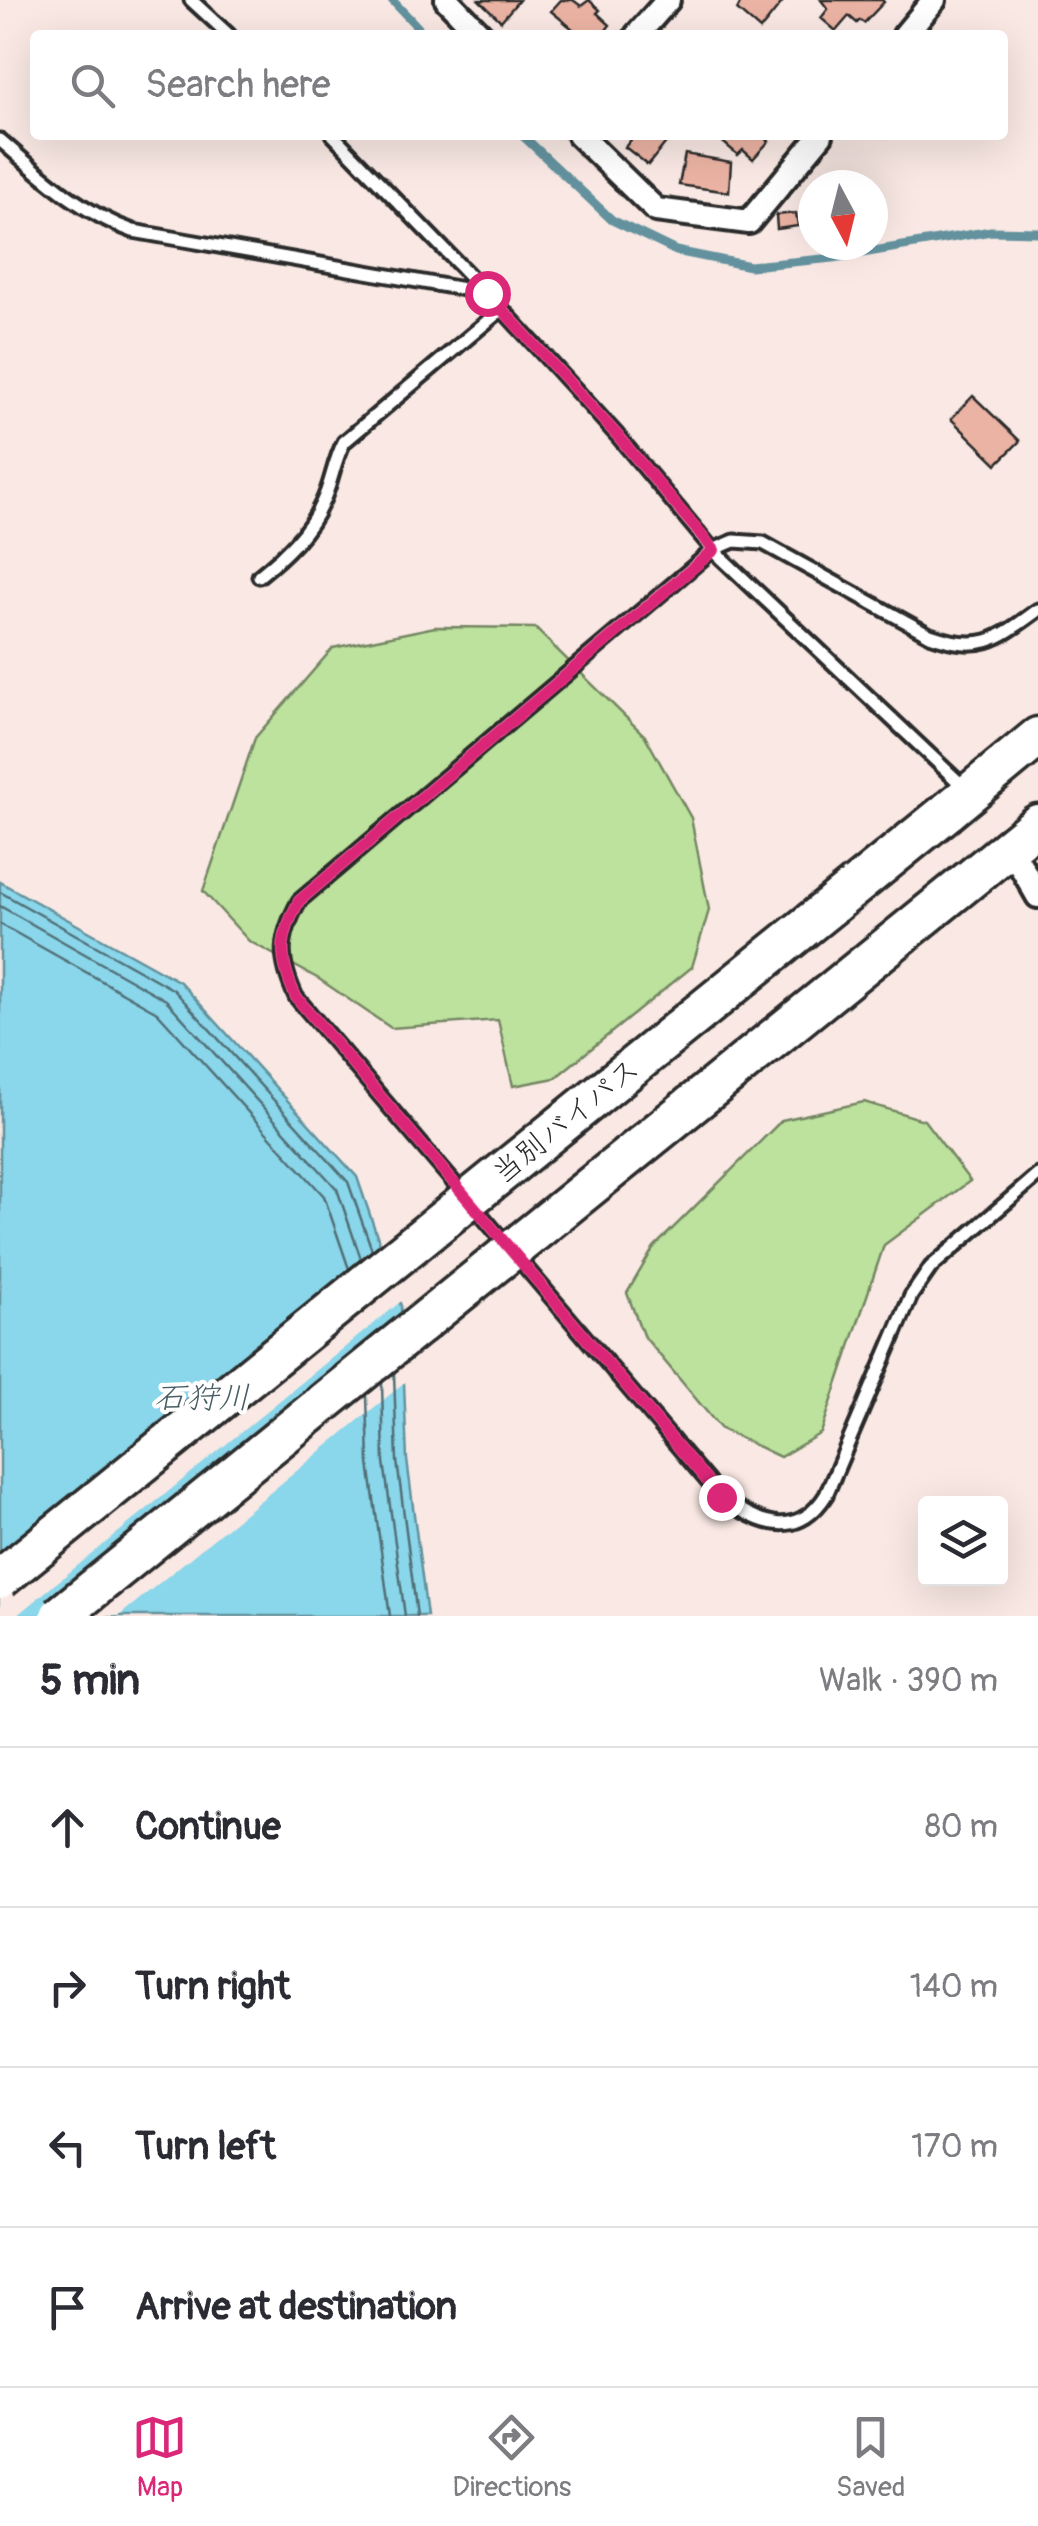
<!DOCTYPE html>
<meta charset="utf-8">
<style>
:root{--surface:#fff;--page:#f2f2f3;--text:#2b2b33;--muted:#7c7c81;--line:#e1e1e2;--accent:#db2777}
body{margin:0;font-family:Pangolin,"Klee One",sans-serif;background:var(--page);color:var(--text)}
.controls{position:absolute;right:30px;bottom:30px;display:grid;overflow:hidden;border-radius:10px;box-shadow:0 10px 40px #0002}
.controls button{width:90px;height:90px;display:grid;place-items:center;padding:0;border:0;border-bottom:2px solid var(--line);background:var(--surface);color:var(--text);font:50px sans-serif}
.compass{position:absolute;left:798px;top:170px;width:90px;height:90px;border-radius:50%;background:var(--surface);box-shadow:0 10px 40px #0002;rotate:173deg}
.stop{position:absolute;width:30px;height:30px;margin:-22px;border:8px solid #db2777;border-radius:50%;background:#fff}
.stop.end{background:#db2777;border-color:#fff;box-shadow:0 2px 10px #0008}
.list{margin:0;padding:0;list-style:none}
h2{display:flex;justify-content:space-between;align-items:center;height:130px;margin:0;padding:0 40px;font-size:42px}
h2 small{font-size:32px;font-weight:400;color:var(--muted)}
.list li{display:grid;grid-template-columns:65px 1fr auto;gap:30px;align-items:center;box-sizing:border-box;height:160px;padding:0 40px;border-top:2px solid var(--line)}
.list b{display:block;font-size:38px;white-space:nowrap}
.list em{font-size:32px;font-style:normal;color:var(--muted)}
.icon{flex:none;width:55px;height:55px;fill:none;stroke:currentColor;stroke-width:2;stroke-linecap:round;stroke-linejoin:round}
.map{position:relative;flex:none;width:1038px;height:1616px;overflow:hidden}
.search{position:absolute;background:var(--surface);box-shadow:0 10px 40px #0002;left:30px;right:30px;top:30px;height:110px;display:flex;align-items:center;gap:25px;box-sizing:border-box;padding:0 35px;border-radius:10px;color:var(--muted);font-size:38px}
.sheet{height:770px;background:var(--surface)}
nav{display:flex;justify-content:space-around;align-items:center;box-sizing:border-box;height:140px;border-top:2px solid var(--line);background:var(--surface);font-size:28px;color:var(--muted)}
nav a{display:grid;justify-items:center;gap:5px}
nav .on{color:var(--accent)}
.map>svg:first-child{display:block}
</style>
<div class="map">
<svg width="1038" height="1616" viewBox="0 0 1038 1616">
<rect width="100%" height="100%" fill="#f9e8e3"/>
<filter id="ink" filterUnits="userSpaceOnUse"><feTurbulence type="fractalNoise" baseFrequency=".01" numOctaves="2"/><feDisplacementMap in="SourceGraphic" scale="20" xChannelSelector="R" yChannelSelector="G"/><feConvolveMatrix kernelMatrix="1 2 1 2 8 2 1 2 1" color-interpolation-filters="sRGB"/></filter>
<g filter="url(#ink)">
<!-- green -->
<g fill="#bce29d" stroke="#748664" stroke-width="2.5">
<polygon points="435,627 535,628 645,736 691,818 709,910 692,967 555,1078 513,1086 498,1020 391,1028 319,979 249,941 203,891 255,738 333,648"/>
<polygon points="864,1102 924,1120 970,1181 884,1245 821,1433 780,1457 721,1429 643,1335 627,1293 654,1247 782,1120"/>
</g>
<!-- water -->
<polygon fill="#8ad6ea" stroke="#64929e" stroke-width="2.5" points="0,882 180,982 357,1177 401,1306 407,1460 427,1616 0,1616"/>
<!-- pier -->
<g fill="#f9e8e3">
<polygon points="384,1239 404,1299 16,1616 0,1616 0,1555"/>
<polygon points="407,1325 409,1379 119,1616 52,1616"/>
</g>
<g fill="none" stroke-linecap="round" stroke-linejoin="round">
<!-- shore -->
<g stroke="#516f77" stroke-width="2.5">
<polyline points="0,892 174,990 348,1182 372,1250"/>
<polyline points="0,906 166,1000 337,1189 361,1259"/>
<polyline points="0,924 157,1012 324,1196 349,1269"/>
<polyline points="394,1373 397,1461 417,1616"/>
<polyline points="382,1383 384,1462 405,1616"/>
<polyline points="367,1395 369,1463 390,1616"/>
</g>
<!-- stream -->
<g stroke="#64929e" stroke-width="9">
<polyline points="392,0 425,35"/>
<polyline points="522,135 612,220 676,251 750,266 833,258 991,231 1038,232"/>
</g>
</g>
<!-- building -->
<g fill="#ebb3a3" stroke="#2b2b2b" stroke-width="2.5">
<polygon points="479,0 519,0 501,21"/>
<polygon points="561,0 573,0 581,6 589,0 600,10 597,13 610,25 602,35 580,35 551,11"/>
<polygon points="742,0 784,0 760,30 737,10"/>
<polygon points="821,0 882,0 884,2 864,23 860,20 857,23 849,16 836,31 821,18 828,9"/>
<polygon points="635,135 672,135 648,165 625,147"/>
<polygon points="719,135 762,135 769,141 753,159 743,150 738,155 717,137"/>
<polygon points="685,154 731,162 729,192 679,185"/>
<polygon points="796,213 798,226 777,229 776,215"/>
<polygon points="973,396 1020,441 997,464 951,419"/>
</g>
<g fill="none" stroke-linecap="round" stroke-linejoin="round">
<!-- service casing -->
<g stroke="#2b2b2b" stroke-width="19">
<g id="service">
<polyline points="191,0 229,35"/>
<polyline points="333,135 502,309 617,435 713,550 966,789"/>
<path d="M 0,140 C 42,176 81,213 133,231 L 486,293"/>
<path d="M 259,576 C 284,556 309,533 322,503 C 332,483 333,463 344,442 L 502,309"/>
<path d="M 1038,610 C 997,640 981,653 930,635 L 763,543 L 734,541 L 713,550 L 299,901 C 279,938 278,958 296,997 L 721,1497 C 758,1524 797,1541 826,1495 L 911,1296 L 931,1267 L 1038,1175"/>
</g>
</g>
<!-- minor casing -->
<g stroke="#2b2b2b" stroke-width="30">
<g id="minor">
<polyline points="447,0 481,35"/>
<polyline points="637,35 668,0"/>
<polyline points="905,35 934,0"/>
<polyline points="579,135 656,210 749,222 821,135"/>
<polyline points="1010,847 1038,896"/>
</g>
</g>
<!-- trunk casing -->
<g stroke="#2b2b2b" stroke-width="45">
<g id="trunk">
<polyline points="947,812 1038,737"/>
<polyline points="978,873 1038,824"/>
</g>
</g>
<!-- service -->
<use href="#service" stroke="#fff" stroke-width="11"/>
<!-- minor -->
<use href="#minor" stroke="#fff" stroke-width="22"/>
<!-- trunk -->
<use href="#trunk" stroke="#fff" stroke-width="38"/>
<!-- trunk-bridge casing -->
<g stroke="#2b2b2b" stroke-width="45" stroke-linecap="butt">
<g id="trunk-bridge">
<polyline points="0,1579 947,812"/>
<polyline points="60,1616 978,873"/>
</g>
</g>
<!-- trunk-bridge -->
<use href="#trunk-bridge" stroke="#fff" stroke-width="38"/>
</g>
</g>
<g fill="none" stroke-linecap="round" stroke-linejoin="round" filter="url(#ink)">
<!-- route -->
<path stroke="#db2777" stroke-width="12" d="M 487,293 L 617,435 L 714,550 L 299,901 C 279,938 278,958 296,997 L 721,1497"/>
</g>
<g text-anchor="middle" dominant-baseline="central" stroke-width="8" stroke-linejoin="round" paint-order="stroke">
<!-- street labels -->
<g font-size="30" fill="#2b2b2b" stroke="#fff">
<text transform="translate(566 1121) rotate(-39)">当別バイパス</text>
</g>
<!-- water labels -->
<g font-size="32" font-style="italic" fill="#485e64" stroke="#fff">
<text x="202" y="1398">石狩川</text>
</g>
</g>
</svg>
<div class="controls">
<button><svg class="icon" aria-label="layers" viewBox="0 0 24 24"><path d="M12 4l9 5-9 5-9-5zM3 14l9 5 9-5"/></svg></button>
</div>
<svg class="compass" viewBox="-18 -18 36 36"><path d="M0-13l5 13h-10z" fill="#e53935"/><path d="M0 13l5-13h-10z" fill="#7c7c81"/></svg>
<div class="stop" style="left:487px;top:293px"></div>
<div class="stop end" style="left:721px;top:1497px"></div>
<div class="search"><svg class="icon" aria-label="search" viewBox="0 0 24 24"><circle cx="10" cy="10" r="6"/><path d="M15 15l6 6"/></svg>Search here</div>
</div>
<section class="sheet">
<h2>5 min<small>Walk · 390 m</small></h2>
<ul class="list">
<li><svg class="icon" aria-label="ahead" viewBox="0 0 24 24"><path d="M12 20V5M6 11l6-6 6 6"/></svg><div><b>Continue</b></div><em>80 m</em></li>
<li><svg class="icon" aria-label="right" viewBox="0 0 24 24"><path d="M7 20v-9h11M14 6l5 5-5 5"/></svg><div><b>Turn right</b></div><em>140 m</em></li>
<li><svg class="icon" aria-label="left" viewBox="0 0 24 24"><path d="M17 20v-9H6M10 6l-5 5 5 5"/></svg><div><b>Turn left</b></div><em>170 m</em></li>
<li><svg class="icon" aria-label="arrive" viewBox="0 0 24 24"><path d="M6 21V4h12l-3 4 3 4H6"/></svg><div><b>Arrive at destination</b></div></li>
</ul>
</section>
<nav>
<a class="on"><svg class="icon" aria-label="map" viewBox="0 0 24 24"><path d="M3 6l6-2 6 2 6-2v14l-6 2-6-2-6 2zM9 4v14M15 6v14"/></svg>Map</a>
<a><svg class="icon" aria-label="directions" viewBox="0 0 24 24"><path d="M12 3l9 9-9 9-9-9zM9 14v-3h6M13 9l2 2-2 2"/></svg>Directions</a>
<a><svg class="icon" aria-label="saved" viewBox="0 0 24 24"><path d="M7 4h10v16l-5-4-5 4z"/></svg>Saved</a>
</nav>
